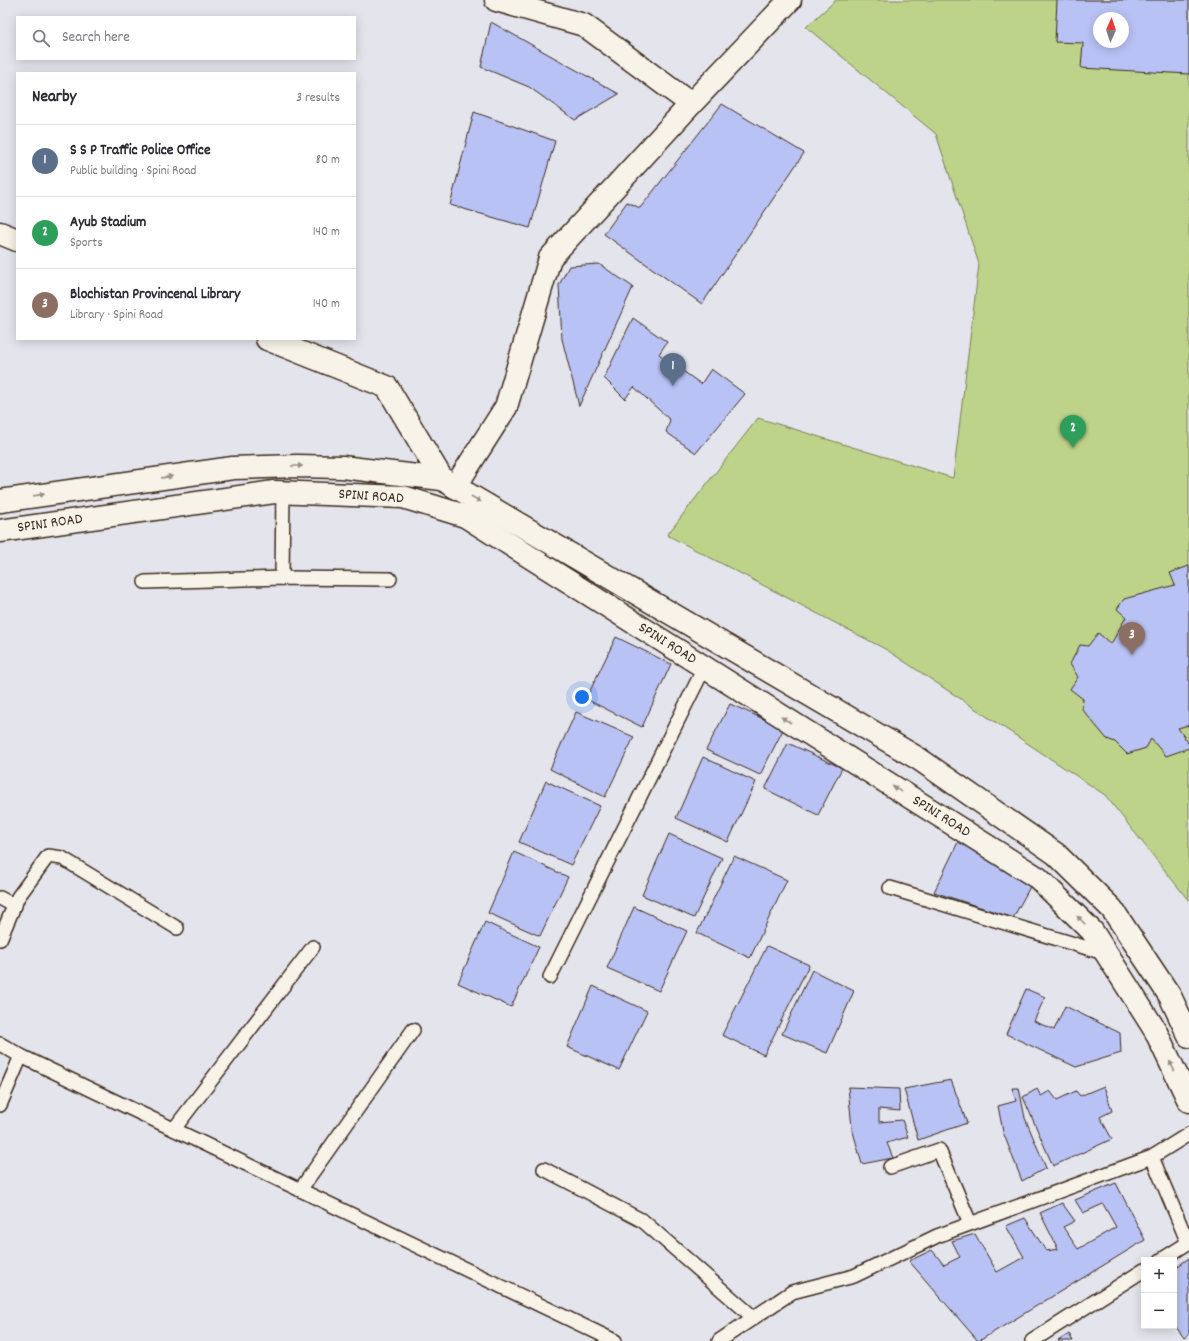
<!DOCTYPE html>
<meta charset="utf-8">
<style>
:root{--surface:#fff;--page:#f2f2f3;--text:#2b2b33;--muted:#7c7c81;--line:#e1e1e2;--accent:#db2777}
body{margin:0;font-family:Dekko,sans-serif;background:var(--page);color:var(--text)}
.controls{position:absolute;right:12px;bottom:12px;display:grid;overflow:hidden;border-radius:0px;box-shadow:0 2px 10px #0003}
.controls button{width:36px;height:36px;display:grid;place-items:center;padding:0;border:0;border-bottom:1px solid var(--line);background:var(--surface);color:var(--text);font:20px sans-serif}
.compass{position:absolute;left:1093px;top:12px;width:36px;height:36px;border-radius:50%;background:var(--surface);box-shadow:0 2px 10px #0003;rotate:3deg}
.you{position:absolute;left:582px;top:697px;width:14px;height:14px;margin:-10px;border:3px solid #fff;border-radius:50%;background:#1a73e8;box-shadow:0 0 0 6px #1a73e833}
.badge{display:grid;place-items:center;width:26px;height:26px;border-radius:50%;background:var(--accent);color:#fff;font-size:13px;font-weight:700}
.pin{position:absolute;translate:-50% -33px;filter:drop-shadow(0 1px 2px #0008)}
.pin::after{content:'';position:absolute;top:21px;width:14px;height:12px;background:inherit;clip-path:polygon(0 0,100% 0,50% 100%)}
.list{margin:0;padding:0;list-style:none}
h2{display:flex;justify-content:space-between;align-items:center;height:52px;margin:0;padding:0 16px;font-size:17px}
h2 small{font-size:13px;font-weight:400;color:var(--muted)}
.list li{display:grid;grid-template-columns:26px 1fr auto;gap:12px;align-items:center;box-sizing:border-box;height:72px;padding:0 16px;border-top:1px solid var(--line)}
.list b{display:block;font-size:15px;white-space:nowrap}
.list p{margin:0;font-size:13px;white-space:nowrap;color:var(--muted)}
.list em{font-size:13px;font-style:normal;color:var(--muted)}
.icon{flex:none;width:22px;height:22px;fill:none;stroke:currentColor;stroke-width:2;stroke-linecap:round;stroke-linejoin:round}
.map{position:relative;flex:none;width:1189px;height:1341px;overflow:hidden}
.search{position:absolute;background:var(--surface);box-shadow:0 2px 10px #0003;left:16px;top:16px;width:340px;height:44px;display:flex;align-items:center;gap:10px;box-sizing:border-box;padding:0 14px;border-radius:0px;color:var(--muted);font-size:15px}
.panel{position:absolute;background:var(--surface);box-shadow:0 2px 10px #0003;left:16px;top:72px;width:340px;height:268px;border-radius:0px}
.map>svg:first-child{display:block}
</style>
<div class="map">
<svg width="1189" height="1341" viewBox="0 0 1189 1341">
<rect width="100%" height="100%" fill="#e4e4ec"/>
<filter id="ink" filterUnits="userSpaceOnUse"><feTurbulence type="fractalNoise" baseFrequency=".025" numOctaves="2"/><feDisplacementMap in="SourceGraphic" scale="8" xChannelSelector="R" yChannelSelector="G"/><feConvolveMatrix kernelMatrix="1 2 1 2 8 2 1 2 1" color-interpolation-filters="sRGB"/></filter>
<g filter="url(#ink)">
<!-- green -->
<path fill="#bdd389" stroke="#7c7e54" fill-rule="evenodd" d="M 836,0 L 1189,0 L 1189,901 L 1105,795 L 887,650 L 667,535 L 758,418 L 953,478 L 979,264 L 936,134 L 806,27 ZM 1099,18 L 1123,18 L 1123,42 L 1099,42 Z"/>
<!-- building -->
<g fill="#b9c2f4" stroke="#3b2a1e" fill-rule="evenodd">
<path d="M 1057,0 L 1189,0 L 1189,74 L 1081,68 L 1083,43 L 1055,42 ZM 1099,18 L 1123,18 L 1123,42 L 1099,42 Z"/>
<polygon points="491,22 619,94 575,120 529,87 481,67"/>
<polygon points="722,104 804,153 702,304 604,234 627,202 640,208"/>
<polygon points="474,112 555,141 530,228 450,205"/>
<polygon points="599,264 633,287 579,406 562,339 559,285 569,266"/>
<polygon points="633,318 667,342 659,354 701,384 711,369 745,394 696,453 666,432 670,420 634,387 625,399 604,378"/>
<polygon points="1189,566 1189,725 1178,728 1189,744 1189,748 1166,756 1151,739 1146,748 1127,754 1115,742 1107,739 1082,709 1083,699 1070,689 1078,677 1070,664 1080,645 1088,646 1098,633 1111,644 1126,617 1117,609 1124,599 1175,585 1170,573"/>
<polygon points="616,637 671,664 642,727 586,699"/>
<polygon points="730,704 784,728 760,775 706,750"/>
<polygon points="576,712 634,737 605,797 550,769"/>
<polygon points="788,743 842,768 818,815 765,789"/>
<polygon points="703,757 756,782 728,842 676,818"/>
<polygon points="546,781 600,806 571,865 519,842"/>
<polygon points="669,834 722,858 694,918 642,895"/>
<polygon points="959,840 1031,885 1013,918 934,892"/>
<polygon points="514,852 568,877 540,936 488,913"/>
<polygon points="734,856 787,880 750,958 697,933"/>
<polygon points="634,907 687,931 659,991 607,968"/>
<polygon points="485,922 539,947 511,1007 458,983"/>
<polygon points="767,946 809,965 764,1055 722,1035"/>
<polygon points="812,970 854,991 827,1053 782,1034"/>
<polygon points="593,986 647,1011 619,1070 567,1047"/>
<polygon points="1026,989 1045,997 1034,1021 1054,1030 1065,1006 1120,1033 1121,1053 1076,1067 1006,1034"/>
<polygon points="951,1080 967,1123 918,1140 904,1089"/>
<polygon points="1104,1086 1112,1111 1100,1117 1112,1139 1053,1166 1023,1097 1037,1089 1041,1096 1050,1091 1057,1100 1076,1091 1080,1096"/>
<polygon points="848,1087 899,1089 900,1111 879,1109 879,1122 902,1120 908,1137 887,1143 893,1158 862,1164 852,1128"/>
<polygon points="1012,1088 1019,1088 1025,1118 1046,1168 1022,1181 1003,1132 998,1106 1016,1101"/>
<polygon points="1116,1183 1145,1240 979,1341 978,1341 909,1261 932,1250 944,1265 960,1257 952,1241 975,1234 997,1272 1024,1257 1006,1226 1025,1218 1046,1251 1058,1249 1040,1213 1062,1203 1075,1221 1063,1227 1078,1249 1116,1227 1103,1204 1083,1213 1075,1200"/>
<polygon points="1189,1258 1189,1335 1184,1338 1174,1324 1174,1269"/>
<polygon points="1069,1334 1073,1341 1058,1341"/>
</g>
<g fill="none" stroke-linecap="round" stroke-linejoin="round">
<!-- service casing -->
<g stroke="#3b2a1e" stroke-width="16">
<g id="service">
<polyline points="282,578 283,492"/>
<polyline points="145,582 282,578 390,579"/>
<polyline points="890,888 1107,954"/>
<polyline points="0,898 15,906"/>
<polyline points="0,939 18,897 48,856 62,858 177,928"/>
<polyline points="550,977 704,668"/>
<polyline points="0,1044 21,1056 615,1341"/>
<polyline points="0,1105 21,1056"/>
<polyline points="174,1129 313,947"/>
<polyline points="1152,1157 1188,1243 1161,1260"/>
<polyline points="890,1167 939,1150 970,1223"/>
<polyline points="544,1169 643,1221 753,1317"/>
<polyline points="300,1190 413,1030"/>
<polyline points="719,1341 792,1292 854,1276 937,1236 1152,1157 1189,1134"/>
<polyline points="1032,1341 1144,1270"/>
</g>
</g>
<!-- minor casing -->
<g stroke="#3b2a1e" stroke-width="25">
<g id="minor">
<polyline points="496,0 584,25 691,104"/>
<polyline points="0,233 17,240"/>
<polyline points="267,339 387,387 442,479"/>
<polyline points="455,487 506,407 550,258 691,104 790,0"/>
</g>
</g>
<!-- primary casing -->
<g stroke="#3b2a1e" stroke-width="25">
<g id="primary">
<polyline points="0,501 233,468 297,466 342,467 442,479 919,759 1056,854 1112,909 1170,996 1189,1036"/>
<polyline points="0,531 274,492 403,497 465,516 1038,878 1092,931 1155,1030 1189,1101"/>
</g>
</g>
<!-- service -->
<use href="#service" stroke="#f7f3e8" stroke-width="13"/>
<!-- minor -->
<use href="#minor" stroke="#f7f3e8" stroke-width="22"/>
<!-- primary -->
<use href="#primary" stroke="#f7f3e8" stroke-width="22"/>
</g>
<!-- one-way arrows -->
<defs><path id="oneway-solid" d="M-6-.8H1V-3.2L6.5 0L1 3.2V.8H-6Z"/></defs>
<g fill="#998e83">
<use href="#oneway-solid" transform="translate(297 466)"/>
<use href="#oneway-solid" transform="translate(167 477) rotate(-8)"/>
<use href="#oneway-solid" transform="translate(39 495) rotate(-8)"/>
<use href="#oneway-solid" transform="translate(476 499) rotate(30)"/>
<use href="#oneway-solid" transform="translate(786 720) rotate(-148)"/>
<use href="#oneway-solid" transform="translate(897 789) rotate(-148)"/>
<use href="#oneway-solid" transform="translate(1081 920) rotate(-135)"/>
<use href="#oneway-solid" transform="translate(1172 1066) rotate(-116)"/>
</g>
</g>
<g text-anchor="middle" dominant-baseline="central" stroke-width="4" stroke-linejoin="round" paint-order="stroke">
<!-- street labels -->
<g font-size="15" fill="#3b2a1e" stroke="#f7f3e8">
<text transform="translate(371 497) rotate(4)">SPINI ROAD</text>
<text transform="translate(50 524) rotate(-8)">SPINI ROAD</text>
<text transform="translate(667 644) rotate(32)">SPINI ROAD</text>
<text transform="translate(941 817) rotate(32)">SPINI ROAD</text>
</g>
</g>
</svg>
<div class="controls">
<button>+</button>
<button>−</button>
</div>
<svg class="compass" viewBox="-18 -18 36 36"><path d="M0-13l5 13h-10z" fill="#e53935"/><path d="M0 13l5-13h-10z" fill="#7c7c81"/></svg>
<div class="you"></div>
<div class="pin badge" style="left:673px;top:386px;background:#5c6f8a">1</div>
<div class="pin badge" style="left:1073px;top:448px;background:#2e9e5b">2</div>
<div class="pin badge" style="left:1132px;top:655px;background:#8d6e63">3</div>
<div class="search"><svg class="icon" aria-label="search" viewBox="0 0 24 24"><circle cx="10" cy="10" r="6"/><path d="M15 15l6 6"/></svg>Search here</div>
<section class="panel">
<h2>Nearby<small>3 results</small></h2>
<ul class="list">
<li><span class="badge" style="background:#5c6f8a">1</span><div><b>S S P Traffic Police Office</b><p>Public building · Spini Road</p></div><em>80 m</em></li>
<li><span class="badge" style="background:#2e9e5b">2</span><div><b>Ayub Stadium</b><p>Sports</p></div><em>140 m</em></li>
<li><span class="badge" style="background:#8d6e63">3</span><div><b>Blochistan Provincenal Library</b><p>Library · Spini Road</p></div><em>140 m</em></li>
</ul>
</section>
</div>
